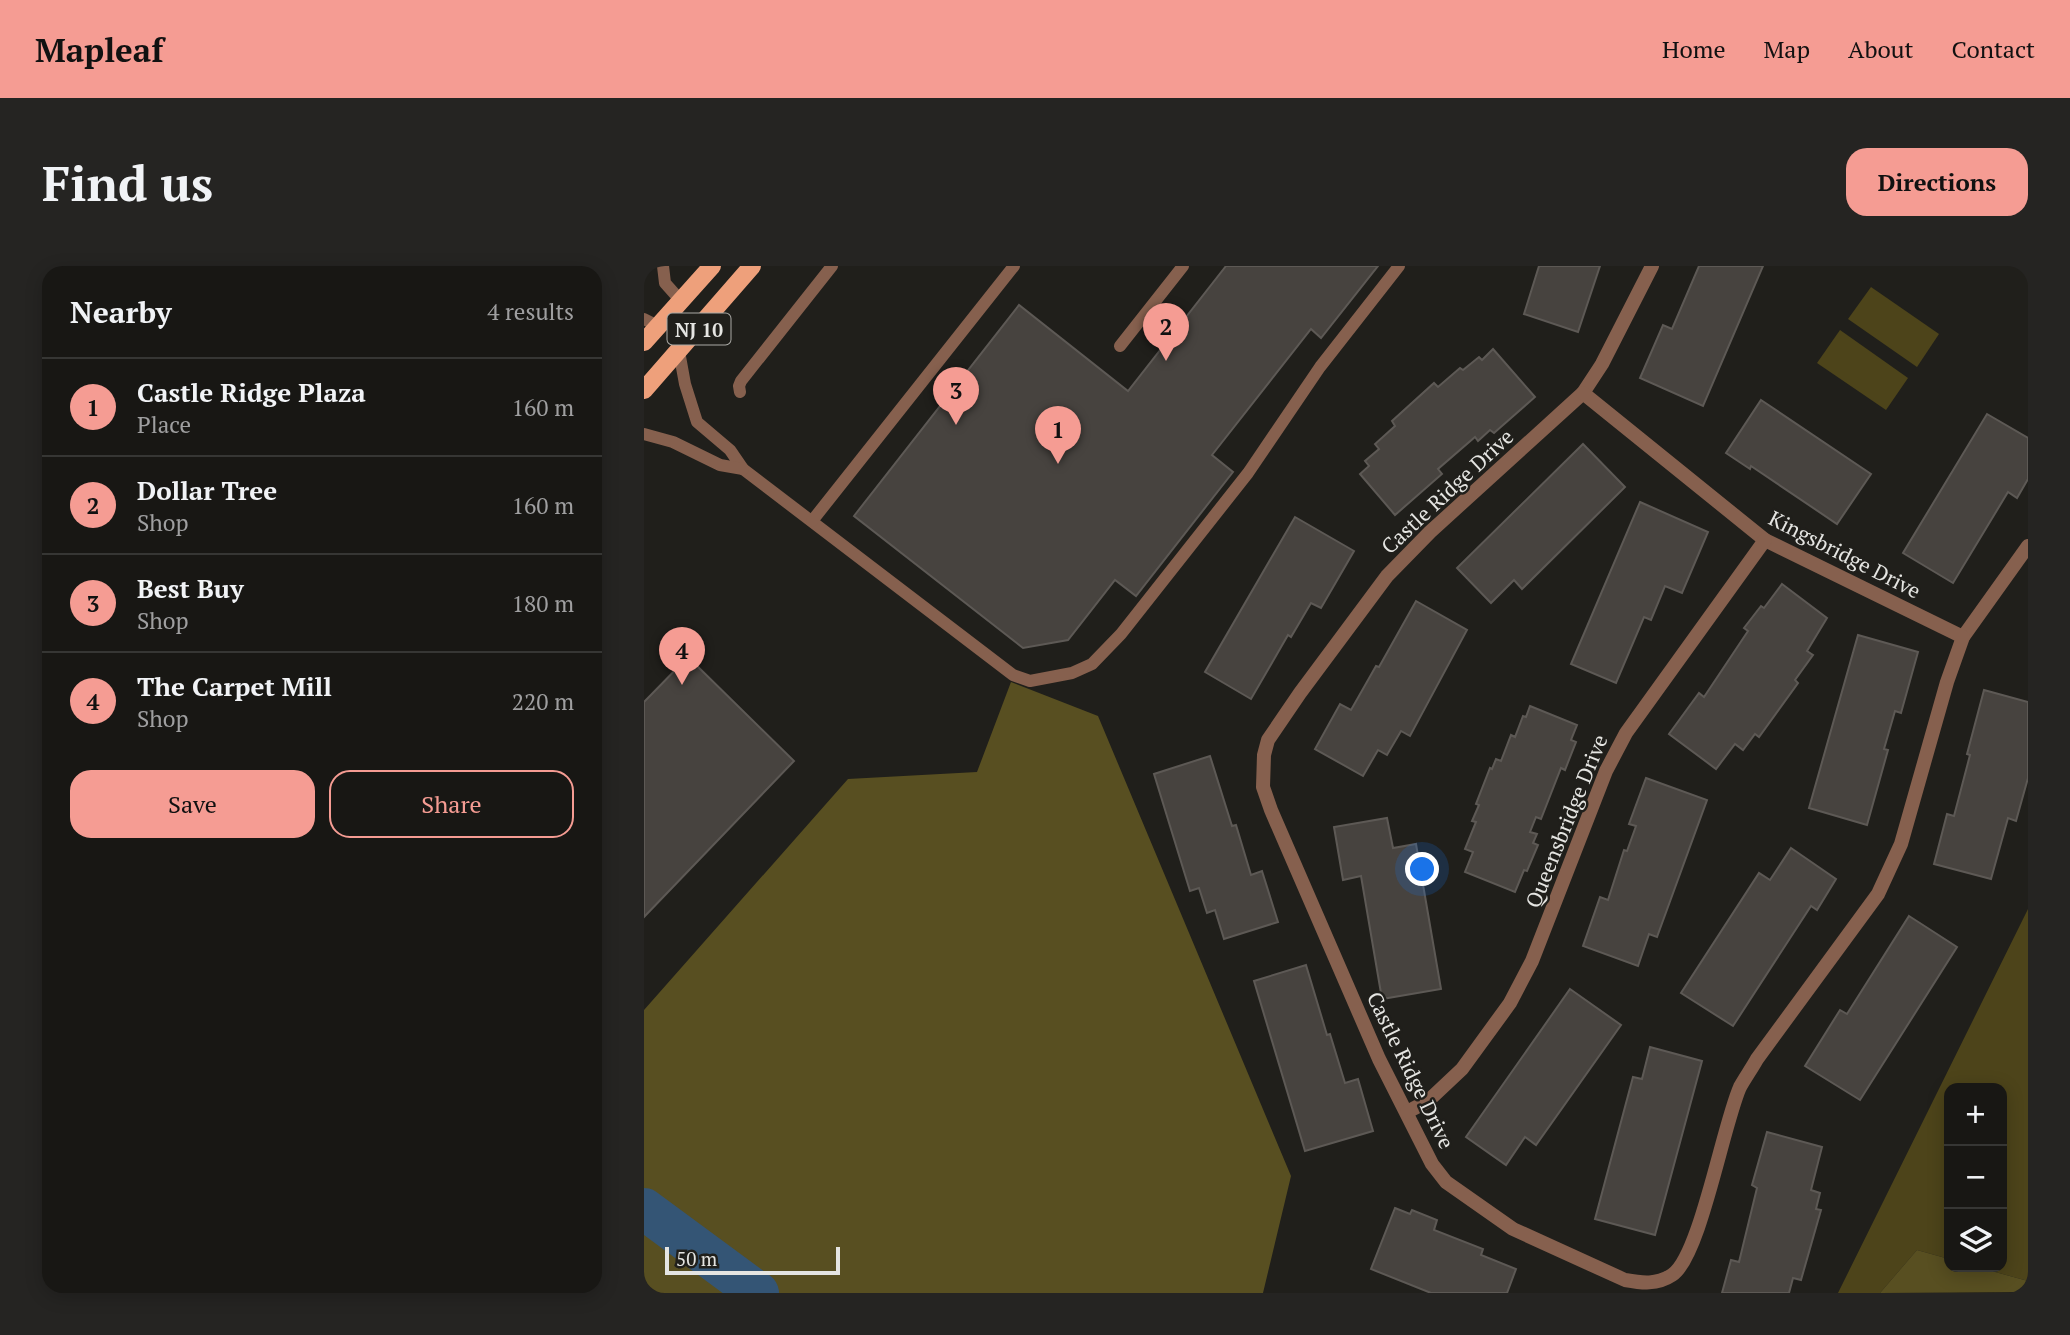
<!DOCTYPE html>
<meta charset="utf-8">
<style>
:root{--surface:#181714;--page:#252422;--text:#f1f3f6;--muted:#9f9fa0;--line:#363634;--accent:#f59c93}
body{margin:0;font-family:"PT Serif",serif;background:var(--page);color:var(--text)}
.controls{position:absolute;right:21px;bottom:21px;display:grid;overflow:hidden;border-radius:14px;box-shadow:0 4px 18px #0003}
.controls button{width:63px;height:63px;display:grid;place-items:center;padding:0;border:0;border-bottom:2px solid var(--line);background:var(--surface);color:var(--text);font:35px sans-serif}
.scale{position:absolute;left:21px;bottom:18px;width:175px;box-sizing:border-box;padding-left:7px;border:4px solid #e5e5e2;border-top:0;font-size:19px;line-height:24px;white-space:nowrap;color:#e5e5e2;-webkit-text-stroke:5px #201f1b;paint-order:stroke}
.you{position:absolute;left:779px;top:604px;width:24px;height:24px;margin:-18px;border:5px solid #fff;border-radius:50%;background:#1a73e8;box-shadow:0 0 0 10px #1a73e833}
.badge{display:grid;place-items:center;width:46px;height:46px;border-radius:50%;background:var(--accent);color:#111;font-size:23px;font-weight:700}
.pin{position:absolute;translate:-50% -58px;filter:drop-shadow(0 2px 4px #0008)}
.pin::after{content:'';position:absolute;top:37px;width:24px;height:21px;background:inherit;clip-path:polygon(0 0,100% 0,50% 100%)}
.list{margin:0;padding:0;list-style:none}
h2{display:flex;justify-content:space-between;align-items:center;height:91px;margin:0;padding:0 28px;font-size:30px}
h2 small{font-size:23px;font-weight:400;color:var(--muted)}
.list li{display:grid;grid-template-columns:46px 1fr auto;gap:21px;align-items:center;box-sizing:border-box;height:98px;padding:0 28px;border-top:2px solid var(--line)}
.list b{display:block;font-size:26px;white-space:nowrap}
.list p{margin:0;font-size:23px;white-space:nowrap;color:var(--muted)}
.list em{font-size:23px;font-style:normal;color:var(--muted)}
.actions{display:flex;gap:14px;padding:21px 28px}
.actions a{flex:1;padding:16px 0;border:2px solid var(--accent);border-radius:21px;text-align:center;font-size:24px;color:var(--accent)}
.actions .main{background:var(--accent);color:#111}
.icon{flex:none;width:38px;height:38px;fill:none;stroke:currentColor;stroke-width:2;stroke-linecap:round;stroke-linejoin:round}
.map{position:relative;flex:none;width:1384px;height:1027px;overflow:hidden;border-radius:21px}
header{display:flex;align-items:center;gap:42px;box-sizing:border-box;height:98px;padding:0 35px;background:var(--accent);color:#111}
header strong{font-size:33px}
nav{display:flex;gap:38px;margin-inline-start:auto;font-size:24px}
.intro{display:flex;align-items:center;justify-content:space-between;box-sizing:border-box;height:168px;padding:0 42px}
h1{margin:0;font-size:49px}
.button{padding:18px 32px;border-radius:21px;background:var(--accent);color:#111;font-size:24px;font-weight:700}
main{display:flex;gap:42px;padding:0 42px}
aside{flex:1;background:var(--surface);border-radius:21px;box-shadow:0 4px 18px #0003}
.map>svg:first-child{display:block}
</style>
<header>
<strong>Mapleaf</strong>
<nav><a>Home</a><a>Map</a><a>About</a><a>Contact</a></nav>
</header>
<div class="intro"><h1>Find us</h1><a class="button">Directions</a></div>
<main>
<aside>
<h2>Nearby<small>4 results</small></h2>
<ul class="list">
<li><span class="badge">1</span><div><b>Castle Ridge Plaza</b><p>Place</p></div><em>160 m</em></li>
<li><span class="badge">2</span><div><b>Dollar Tree</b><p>Shop</p></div><em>160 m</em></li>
<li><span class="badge">3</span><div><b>Best Buy</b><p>Shop</p></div><em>180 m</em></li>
<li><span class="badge">4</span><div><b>The Carpet Mill</b><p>Shop</p></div><em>220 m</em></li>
</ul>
<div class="actions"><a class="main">Save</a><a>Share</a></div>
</aside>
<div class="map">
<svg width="1384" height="1027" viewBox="0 0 1384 1027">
<rect width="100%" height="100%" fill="#201f1b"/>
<!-- green -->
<g fill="#4d441a">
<polygon points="1227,21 1295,68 1273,101 1204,53"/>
<polygon points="1196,64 1264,112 1242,144 1173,97"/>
<polygon points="1384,643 1384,1015 1333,1001 1358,1001 1358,822 1305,822 1305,993 1273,984 1236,1027 1194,1027"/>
</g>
<!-- forest -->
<g fill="#584f21">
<polygon points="367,416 454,450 647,910 619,1027 0,1027 0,744 204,513 333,506"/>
<polygon points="1273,984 1305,993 1305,1001 1333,1001 1384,1015 1384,1026 1236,1027"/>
</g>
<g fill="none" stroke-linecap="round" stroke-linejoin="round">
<!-- river -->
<polyline stroke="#345575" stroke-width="42" points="0,943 114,1027"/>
</g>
<!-- building -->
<g fill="#47433f" stroke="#5d5955" stroke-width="2">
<polygon points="582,0 734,0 677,72 667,63 568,189 589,206 492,330 471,314 424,374 379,382 210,250 375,39 484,125"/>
<polygon points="895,0 956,0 934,66 880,48"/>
<polygon points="1055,0 1119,0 1059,140 996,112 1019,59 1028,63"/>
<polygon points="849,83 891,131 850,167 846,164 834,175 831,171 794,203 798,208 751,249 716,208 725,200 721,195 735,183 731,178 751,160 748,155 790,117 794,121 816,102 819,104 835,91 838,94"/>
<polygon points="1117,134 1227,208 1193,258 1107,200 1106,203 1082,187"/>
<polygon points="1343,148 1384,172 1384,213 1373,232 1364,226 1309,317 1259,287"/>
<polygon points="939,178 981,221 878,323 870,314 847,337 813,302"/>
<polygon points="996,236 1064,266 1038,327 1021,320 1007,354 1000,351 972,417 927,398"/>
<polygon points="651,251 710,285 677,342 667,337 647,371 644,369 607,433 561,406"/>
<polygon points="1138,318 1183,352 1163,385 1169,389 1151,414 1154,417 1115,471 1111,468 1099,484 1091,478 1072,503 1025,468 1055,427 1060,431 1104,365 1100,362 1117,340 1120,342"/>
<polygon points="772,335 823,364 766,470 757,465 743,489 734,484 719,510 671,483 696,438 707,444 732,400 735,401"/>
<polygon points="1214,369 1274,386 1257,447 1251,445 1240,483 1244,484 1223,559 1165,542"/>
<polygon points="44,391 150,495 0,651 0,436"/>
<polygon points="1340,424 1384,436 1384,512 1372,555 1364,552 1347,613 1290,598 1303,548 1310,550 1326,489 1323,488"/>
<polygon points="886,440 933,459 927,474 932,476 921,504 917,502 897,553 892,551 886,566 893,568 889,577 894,579 883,605 880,604 871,626 821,606 829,586 821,583 832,556 828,555 835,539 832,538 846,502 848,503 852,493 857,495 867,469 871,471 879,450 882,451"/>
<polygon points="566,490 588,560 592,559 607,609 618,605 634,656 580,673 571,644 563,647 555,622 546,625 510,508"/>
<polygon points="1002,512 1063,534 1013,671 1005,668 994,700 939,680 956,631 964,634 980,584 983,585 992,560 985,558"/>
<polygon points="743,552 749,582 772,578 797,723 738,733 717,610 699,614 690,561"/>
<polygon points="1147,582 1192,613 1173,644 1167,640 1089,760 1037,727 1115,607 1126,614"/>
<polygon points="1265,650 1313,681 1216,834 1161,800 1196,744 1203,748"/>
<polygon points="662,699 683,769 686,768 701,817 714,813 729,865 661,885 610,715"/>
<polygon points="926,723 977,759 892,879 881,871 862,899 822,871"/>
<polygon points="1006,781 1058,795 1011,969 951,953 989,811 998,813"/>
<polygon points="1123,866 1178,881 1167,924 1176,927 1172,943 1177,944 1157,1014 1149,1012 1145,1027 1078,1027 1087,994 1095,996 1113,922 1108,919"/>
<polygon points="751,942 766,948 768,944 793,954 790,964 839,983 837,989 872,1003 863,1027 787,1027 727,1003"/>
</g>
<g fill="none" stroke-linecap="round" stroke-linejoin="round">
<!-- lane -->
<g stroke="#86604e" stroke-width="12">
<polyline points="19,0 21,17 37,35"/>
<polyline points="0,53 14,60"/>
<polyline points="476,80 539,0"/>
<polyline points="35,85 41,118 53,156 86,184 99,203 369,409 386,415 428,407 448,398 477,368 604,207 676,101 755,0"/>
<polyline points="96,126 95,120 97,115 188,0"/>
<polyline points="0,168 29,176 76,199 99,203"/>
<polyline points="168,255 370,0"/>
</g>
<!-- street -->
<g stroke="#86604e" stroke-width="14">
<path d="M 1008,0 L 958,98 L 939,127 L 786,266 L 743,310 L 656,427 L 624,474 L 620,489 L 619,521 L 627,544 L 735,793 L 788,898 L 802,916 L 869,963 L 981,1014 C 998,1017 1013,1019 1028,1009 C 1056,991 1079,859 1096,821 C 1101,812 1108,802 1113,793 L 1234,628 L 1257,578 L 1303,416 L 1319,371 L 1384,280"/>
<polyline points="939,127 1121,274 1319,371"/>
<polyline points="763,846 784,835 818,803 866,737 888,695 962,505 982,467 1121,274"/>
</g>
<!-- primary -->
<g stroke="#eea07b" stroke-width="18">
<polyline points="0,76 68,0"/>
<polyline points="0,124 108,0"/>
</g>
</g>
<g text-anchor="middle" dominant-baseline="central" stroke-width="5" stroke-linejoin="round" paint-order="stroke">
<!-- shield labels -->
<rect fill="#201f1b" stroke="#aaaaa6" stroke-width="2" x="23.5" y="47.5" width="63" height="31" rx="5"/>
<g font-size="19" font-weight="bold" fill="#e5e5e2">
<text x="55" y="63">NJ 10</text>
</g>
<!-- street labels -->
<g font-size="21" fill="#e5e5e2" stroke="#201f1b">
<text transform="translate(803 225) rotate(-43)">Castle Ridge Drive</text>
<text transform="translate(1201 288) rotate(27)">Kingsbridge Drive</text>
<text transform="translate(922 555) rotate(-68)">Queensbridge Drive</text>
<text transform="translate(767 804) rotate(64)">Castle Ridge Drive</text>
</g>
</g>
</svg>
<div class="controls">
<button>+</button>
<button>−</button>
<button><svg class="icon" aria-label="layers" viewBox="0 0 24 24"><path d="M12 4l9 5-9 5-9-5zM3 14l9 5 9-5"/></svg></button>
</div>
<div class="scale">50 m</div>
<div class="you"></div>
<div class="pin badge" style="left:414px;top:198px">1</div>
<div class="pin badge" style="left:522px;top:95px">2</div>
<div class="pin badge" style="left:312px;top:159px">3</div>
<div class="pin badge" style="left:38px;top:419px">4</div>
</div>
</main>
